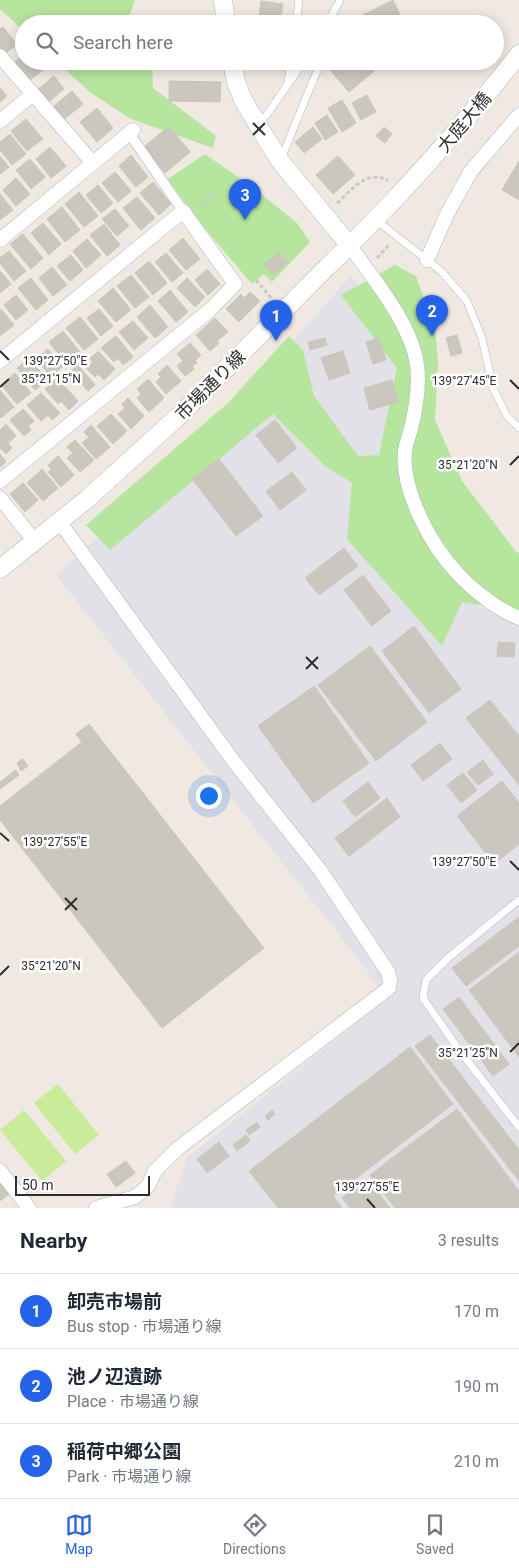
<!DOCTYPE html>
<meta charset="utf-8">
<style>
:root{--surface:#fff;--page:#f6f6f7;--text:#1f2937;--muted:#747a83;--line:#e0e1e3;--accent:#2563eb}
body{margin:0;font-family:Roboto,"Noto Sans JP",sans-serif;background:var(--page);color:var(--text)}
.scale{position:absolute;left:15px;bottom:12px;width:135px;box-sizing:border-box;padding-left:5px;border:2px solid #2e2e2e;border-top:0;font-size:14px;line-height:18px;white-space:nowrap;color:#2e2e2e;-webkit-text-stroke:4px #fff;paint-order:stroke}
.you{position:absolute;left:208px;top:795px;width:18px;height:18px;margin:-12px;border:4px solid #fff;border-radius:50%;background:#1a73e8;box-shadow:0 0 0 8px #1a73e833}
.badge{display:grid;place-items:center;width:32px;height:32px;border-radius:50%;background:var(--accent);color:#fff;font-size:16px;font-weight:700}
.pin{position:absolute;translate:-50% -41px;filter:drop-shadow(0 1px 2px #0008)}
.pin::after{content:'';position:absolute;top:26px;width:18px;height:15px;background:inherit;clip-path:polygon(0 0,100% 0,50% 100%)}
.list{margin:0;padding:0;list-style:none}
h2{display:flex;justify-content:space-between;align-items:center;height:65px;margin:0;padding:0 20px;font-size:21px}
h2 small{font-size:16px;font-weight:400;color:var(--muted)}
.list li{display:grid;grid-template-columns:32px 1fr auto;gap:15px;align-items:center;box-sizing:border-box;height:75px;padding:0 20px;border-top:1px solid var(--line)}
.list b{display:block;font-size:19px;white-space:nowrap}
.list p{margin:0;font-size:16px;white-space:nowrap;color:var(--muted)}
.list em{font-size:16px;font-style:normal;color:var(--muted)}
.icon{flex:none;width:28px;height:28px;fill:none;stroke:currentColor;stroke-width:2;stroke-linecap:round;stroke-linejoin:round}
.map{position:relative;flex:none;width:519px;height:1208px;overflow:hidden}
.search{position:absolute;background:var(--surface);box-shadow:0 2px 12px #0003;left:15px;right:15px;top:15px;height:55px;display:flex;align-items:center;gap:12px;box-sizing:border-box;padding:0 18px;border-radius:28px;color:var(--muted);font-size:19px}
.sheet{height:290px;background:var(--surface)}
nav{display:flex;justify-content:space-around;align-items:center;box-sizing:border-box;height:70px;border-top:1px solid var(--line);background:var(--surface);font-size:14px;color:var(--muted)}
nav a{display:grid;justify-items:center;gap:2px}
nav .on{color:var(--accent)}
.map>svg:first-child{display:block}
</style>
<div class="map">
<svg width="519" height="1208" viewBox="0 0 519 1208">
<rect width="100%" height="100%" fill="#efe9e1"/>
<!-- industrial -->
<polygon fill="#e3e1e8" points="351,276 395,339 449,591 503,618 519,622 519,1208 170,1208 187,1158 386,999 366,969 56,575 181,464"/>
<!-- green -->
<g fill="#b6e59e">
<polygon points="0,0 135,0 128,20 133,24 24,24 24,31 0,9"/>
<polygon points="56,61 152,61 153,88 216,136 213,148 131,119 91,93"/>
<polygon points="205,154 255,189 297,223 310,242 272,282 264,274 252,284 195,217 168,179"/>
<polygon points="395,265 416,276 435,328 438,362 435,420 462,481 517,553 519,552 519,611 462,602 442,646 347,539 352,483 325,466 273,414 110,550 86,525 228,403 289,336 303,350 314,396 358,456 379,455 397,368 341,295"/>
</g>
<!-- pitch -->
<g fill="#c9ec9a">
<polygon points="58,1084 99,1135 75,1154 34,1103"/>
<polygon points="24,1110 66,1161 42,1181 0,1130"/>
</g>
<!-- building -->
<g fill="#cbc7bf" stroke="#cbc5ba">
<polygon points="393,0 404,23 402,24 360,24 357,18"/>
<polygon points="261,1 283,4 280,24 258,24"/>
<polygon points="3,27 17,44 4,55 0,50 0,29"/>
<polygon points="24,55 24,61 34,61 42,71 26,83 11,65"/>
<polygon points="176,61 197,61 196,69 176,66"/>
<polygon points="340,61 366,61 374,71 349,92 330,70"/>
<polygon points="54,76 64,89 46,104 36,91"/>
<polygon points="169,81 221,82 220,102 169,101"/>
<polygon points="0,88 7,96 0,102"/>
<polygon points="72,91 83,104 62,121 52,108"/>
<polygon points="367,95 376,112 361,120 352,103"/>
<polygon points="342,100 356,123 342,132 328,108"/>
<polygon points="97,108 113,128 97,142 80,122"/>
<polygon points="327,115 338,132 325,140 315,123"/>
<polygon points="26,119 43,139 27,151 11,131"/>
<polygon points="169,126 190,152 165,173 144,147"/>
<polygon points="313,127 322,139 304,153 295,142"/>
<polygon points="384,127 392,134 385,143 376,136"/>
<polygon points="10,134 26,154 12,165 0,150 0,142"/>
<polygon points="50,147 66,166 51,178 36,159"/>
<polygon points="131,155 148,177 136,187 119,166"/>
<polygon points="0,156 9,167 0,174"/>
<polygon points="338,156 355,175 333,194 316,175"/>
<polygon points="30,159 45,177 31,189 16,170"/>
<polygon points="519,161 519,200 502,190"/>
<polygon points="115,172 131,191 118,202 102,183"/>
<polygon points="16,178 30,194 16,206 3,190"/>
<polygon points="153,182 171,204 159,215 140,193"/>
<polygon points="98,185 113,203 101,213 86,195"/>
<polygon points="79,192 98,216 84,227 65,204"/>
<polygon points="0,194 13,210 0,220"/>
<polygon points="137,197 155,218 141,230 123,208"/>
<polygon points="62,207 80,230 65,242 47,219"/>
<polygon points="115,209 129,226 117,236 102,219"/>
<polygon points="43,223 61,244 49,255 31,233"/>
<polygon points="104,224 120,245 107,256 90,235"/>
<polygon points="23,234 43,258 31,269 10,244"/>
<polygon points="183,238 200,259 186,270 169,250"/>
<polygon points="87,239 101,255 86,268 73,251"/>
<polygon points="9,251 26,271 14,281 0,263 0,258"/>
<polygon points="166,253 183,273 172,282 155,262"/>
<polygon points="279,253 287,263 273,275 264,264"/>
<polygon points="71,255 83,270 70,281 57,266"/>
<polygon points="149,261 167,283 153,295 135,273"/>
<polygon points="52,267 67,285 53,296 39,278"/>
<polygon points="207,269 220,284 208,295 195,280"/>
<polygon points="0,271 11,284 0,293"/>
<polygon points="131,275 149,297 135,308 117,286"/>
<polygon points="31,278 48,300 36,310 18,288"/>
<polygon points="187,278 205,297 195,307 177,288"/>
<polygon points="113,288 131,310 116,322 98,301"/>
<polygon points="170,290 188,312 176,322 158,301"/>
<polygon points="250,292 260,301 239,322 226,309 241,294 244,298"/>
<polygon points="16,295 28,310 16,320 4,305"/>
<polygon points="150,305 168,327 155,338 137,317"/>
<polygon points="1,309 14,325 0,336 0,310"/>
<polygon points="99,309 113,326 101,336 87,318"/>
<polygon points="80,317 98,339 84,350 66,328"/>
<polygon points="215,318 228,332 217,341 219,343 210,351 196,335"/>
<polygon points="133,321 148,338 134,350 119,332"/>
<polygon points="63,331 81,353 67,365 49,342"/>
<polygon points="457,335 462,353 451,356 446,338"/>
<polygon points="116,336 133,357 123,365 118,358 114,362 101,348"/>
<polygon points="325,338 327,345 310,350 308,342"/>
<polygon points="379,338 386,360 373,364 366,342"/>
<polygon points="190,343 201,355 195,361 197,363 192,366 194,369 185,376 177,366 183,361 177,354"/>
<polygon points="48,349 62,367 51,377 36,359"/>
<polygon points="98,351 115,369 104,380 98,374 95,377 86,368 93,362 90,359"/>
<polygon points="343,351 350,373 329,380 321,358"/>
<polygon points="29,358 47,380 35,390 17,368"/>
<polygon points="78,365 95,385 88,391 79,381 73,386 65,376"/>
<polygon points="167,365 181,381 166,394 156,382 161,377 158,374"/>
<polygon points="15,373 31,393 17,404 1,385"/>
<polygon points="57,378 78,401 69,410 61,401 58,404 45,389"/>
<polygon points="148,379 164,398 149,412 137,398 141,394 137,389"/>
<polygon points="392,380 398,402 370,410 364,388"/>
<polygon points="0,390 14,407 1,418 0,417"/>
<polygon points="41,393 60,413 52,420 48,415 41,421 27,405"/>
<polygon points="128,398 144,416 131,429 118,414 125,408 122,404"/>
<polygon points="23,409 34,421 28,426 31,430 24,436 10,420"/>
<polygon points="111,414 127,431 113,444 97,426"/>
<polygon points="275,420 297,448 278,463 256,435"/>
<polygon points="6,424 16,436 8,443 12,448 6,454 0,448 0,430"/>
<polygon points="91,425 110,447 96,459 82,443 89,437 84,432"/>
<polygon points="75,440 94,460 80,472 67,458 73,453 67,447"/>
<polygon points="0,454 6,462 0,467"/>
<polygon points="58,456 74,475 61,487 48,472 51,469 48,465"/>
<polygon points="219,459 263,516 236,536 192,479"/>
<polygon points="42,469 58,488 43,501 27,483"/>
<polygon points="292,472 306,490 280,510 266,491"/>
<polygon points="23,483 38,500 25,512 10,494"/>
<polygon points="344,548 358,566 319,595 305,578"/>
<polygon points="363,575 391,611 372,626 344,590"/>
<polygon points="414,626 461,689 429,713 382,651"/>
<polygon points="498,642 515,643 514,657 497,656"/>
<polygon points="370,646 427,722 376,761 318,685"/>
<polygon points="314,686 369,763 313,803 258,726"/>
<polygon points="490,700 519,736 519,785 466,718"/>
<polygon points="89,724 264,948 162,1028 0,820 0,806 82,742 76,734"/>
<polygon points="440,743 452,759 423,781 411,765"/>
<polygon points="23,759 28,766 21,771 17,763"/>
<polygon points="483,760 493,774 478,785 467,772"/>
<polygon points="16,770 19,775 0,789 0,782"/>
<polygon points="463,773 477,790 461,803 447,785"/>
<polygon points="502,781 519,803 519,844 494,864 457,816"/>
<polygon points="368,782 380,798 355,817 343,801"/>
<polygon points="387,798 400,817 349,856 335,838"/>
<polygon points="519,917 519,946 466,986 452,968"/>
<polygon points="519,952 519,1057 469,990"/>
<polygon points="459,997 509,1064 493,1076 443,1009"/>
<polygon points="430,1035 519,1150 519,1181 415,1046"/>
<polygon points="410,1047 453,1104 333,1196 342,1208 278,1208 249,1171"/>
<polygon points="457,1109 519,1191 519,1208 395,1208 370,1175"/>
<polygon points="272,1110 275,1114 268,1120 265,1116"/>
<polygon points="257,1122 260,1127 249,1135 246,1130"/>
<polygon points="246,1135 250,1141 237,1151 233,1145"/>
<polygon points="219,1142 229,1156 207,1173 197,1159"/>
<polygon points="126,1161 135,1173 116,1187 107,1174"/>
<polygon points="367,1179 390,1208 350,1208 342,1198"/>
<polygon points="0,1181 10,1193 0,1201"/>
</g>
<g fill="none" stroke-linecap="round" stroke-linejoin="round">
<!-- service casing -->
<g stroke="#b4b7c1" stroke-width="8">
<g id="service">
<polyline points="296,24 299,0"/>
<polyline points="327,24 340,0"/>
<polyline points="288,82 291,61"/>
<polyline points="256,122 266,116 304,61"/>
<polyline points="281,159 317,71"/>
<polyline points="376,220 441,271 467,301 482,338 493,388 507,416 519,428"/>
<polyline points="519,900 448,958 426,980 423,998 459,1050 519,1127"/>
</g>
</g>
<!-- pedestrian casing -->
<g stroke="#b4b7c1" stroke-width="11">
<polyline id="pedestrian" points="129,133 183,211"/>
</g>
<!-- minor casing -->
<g stroke="#b4b7c1" stroke-width="15">
<g id="minor">
<polyline points="0,56 93,163"/>
<polyline points="0,121 33,94"/>
<polyline points="0,240 133,130"/>
<path d="M 350,246 C 373,278 412,325 417,365 C 420,386 416,408 411,429 C 409,436 406,443 405,451 C 401,490 431,546 458,574 C 473,590 498,610 519,618"/>
<polyline points="427,260 447,214 471,171 519,115"/>
<polyline points="0,361 183,211 235,284 210,310 0,481"/>
<polyline points="0,498 34,540"/>
<polyline points="59,521 235,763 320,870 388,972 390,980 389,988 177,1149 155,1171 148,1186 135,1197 96,1208"/>
<polyline points="0,1171 29,1208"/>
</g>
</g>
<!-- tertiary casing -->
<g stroke="#b4b7c1" stroke-width="19">
<g id="tertiary">
<polyline points="223,0 226,24"/>
<polyline points="232,61 236,82 243,100 267,140 280,161 350,246"/>
<path d="M 0,569 L 86,500 L 182,413 L 328,266 C 350,246 370,225 390,204 C 436,156 478,106 519,54"/>
</g>
</g>
<!-- path -->
<g stroke="#c9c9c9" stroke-width="3" stroke-dasharray="4 2.5" stroke-linecap="butt">
<path d="M 337,203 C 353,189 365,170 388,180"/>
<polyline points="199,206 216,192"/>
<polyline points="377,258 389,245"/>
<polyline points="256,280 271,298"/>
</g>
<!-- service -->
<use href="#service" stroke="#fff" stroke-width="7"/>
<!-- pedestrian -->
<use href="#pedestrian" stroke="#fff" stroke-width="10"/>
<!-- minor -->
<use href="#minor" stroke="#fff" stroke-width="14"/>
<!-- tertiary -->
<use href="#tertiary" stroke="#fff" stroke-width="18"/>
</g>
<!-- ticks -->
<path fill="none" stroke="#2e2e2e" stroke-width="2" d="M 253,123 L 265,135M 253,135 L 265,123M 0,351 L 9,360M 510,380 L 519,389M 0,387 L 9,379M 510,465 L 519,456M 306,657 L 318,669M 306,669 L 318,657M 0,833 L 9,841M 510,861 L 519,870M 65,898 L 77,910M 65,910 L 77,898M 0,975 L 9,966M 510,1052 L 519,1043M 367,1199 L 375,1208"/>
<g text-anchor="middle" dominant-baseline="central" stroke-width="5" stroke-linejoin="round" paint-order="stroke">
<!-- street labels -->
<g font-size="18" fill="#2e2e2e" stroke="#fff">
<text transform="translate(464 122) rotate(-50)">大庭大橋</text>
<text transform="translate(210 385) rotate(-45)">市場通り線</text>
</g>
</g>
<g font-size="12" text-anchor="middle" fill="#2e2e2e" stroke="#fff" stroke-width="5" stroke-linejoin="round" paint-order="stroke">
<text x="55" y="365">139°27'50"E</text>
<text x="51" y="383">35°21'15"N</text>
<text x="464" y="385">139°27'45"E</text>
<text x="468" y="469">35°21'20"N</text>
<text x="55" y="846">139°27'55"E</text>
<text x="464" y="866">139°27'50"E</text>
<text x="51" y="970">35°21'20"N</text>
<text x="468" y="1057">35°21'25"N</text>
<text x="367" y="1191">139°27'55"E</text>
</g>
</svg>
<div class="scale">50 m</div>
<div class="you"></div>
<div class="pin badge" style="left:276px;top:341px">1</div>
<div class="pin badge" style="left:432px;top:336px">2</div>
<div class="pin badge" style="left:245px;top:220px">3</div>
<div class="search"><svg class="icon" aria-label="search" viewBox="0 0 24 24"><circle cx="10" cy="10" r="6"/><path d="M15 15l6 6"/></svg>Search here</div>
</div>
<section class="sheet">
<h2>Nearby<small>3 results</small></h2>
<ul class="list">
<li><span class="badge">1</span><div><b>卸売市場前</b><p>Bus stop · 市場通り線</p></div><em>170 m</em></li>
<li><span class="badge">2</span><div><b>池ノ辺遺跡</b><p>Place · 市場通り線</p></div><em>190 m</em></li>
<li><span class="badge">3</span><div><b>稲荷中郷公園</b><p>Park · 市場通り線</p></div><em>210 m</em></li>
</ul>
</section>
<nav>
<a class="on"><svg class="icon" aria-label="map" viewBox="0 0 24 24"><path d="M3 6l6-2 6 2 6-2v14l-6 2-6-2-6 2zM9 4v14M15 6v14"/></svg>Map</a>
<a><svg class="icon" aria-label="directions" viewBox="0 0 24 24"><path d="M12 3l9 9-9 9-9-9zM9 14v-3h6M13 9l2 2-2 2"/></svg>Directions</a>
<a><svg class="icon" aria-label="saved" viewBox="0 0 24 24"><path d="M7 4h10v16l-5-4-5 4z"/></svg>Saved</a>
</nav>
